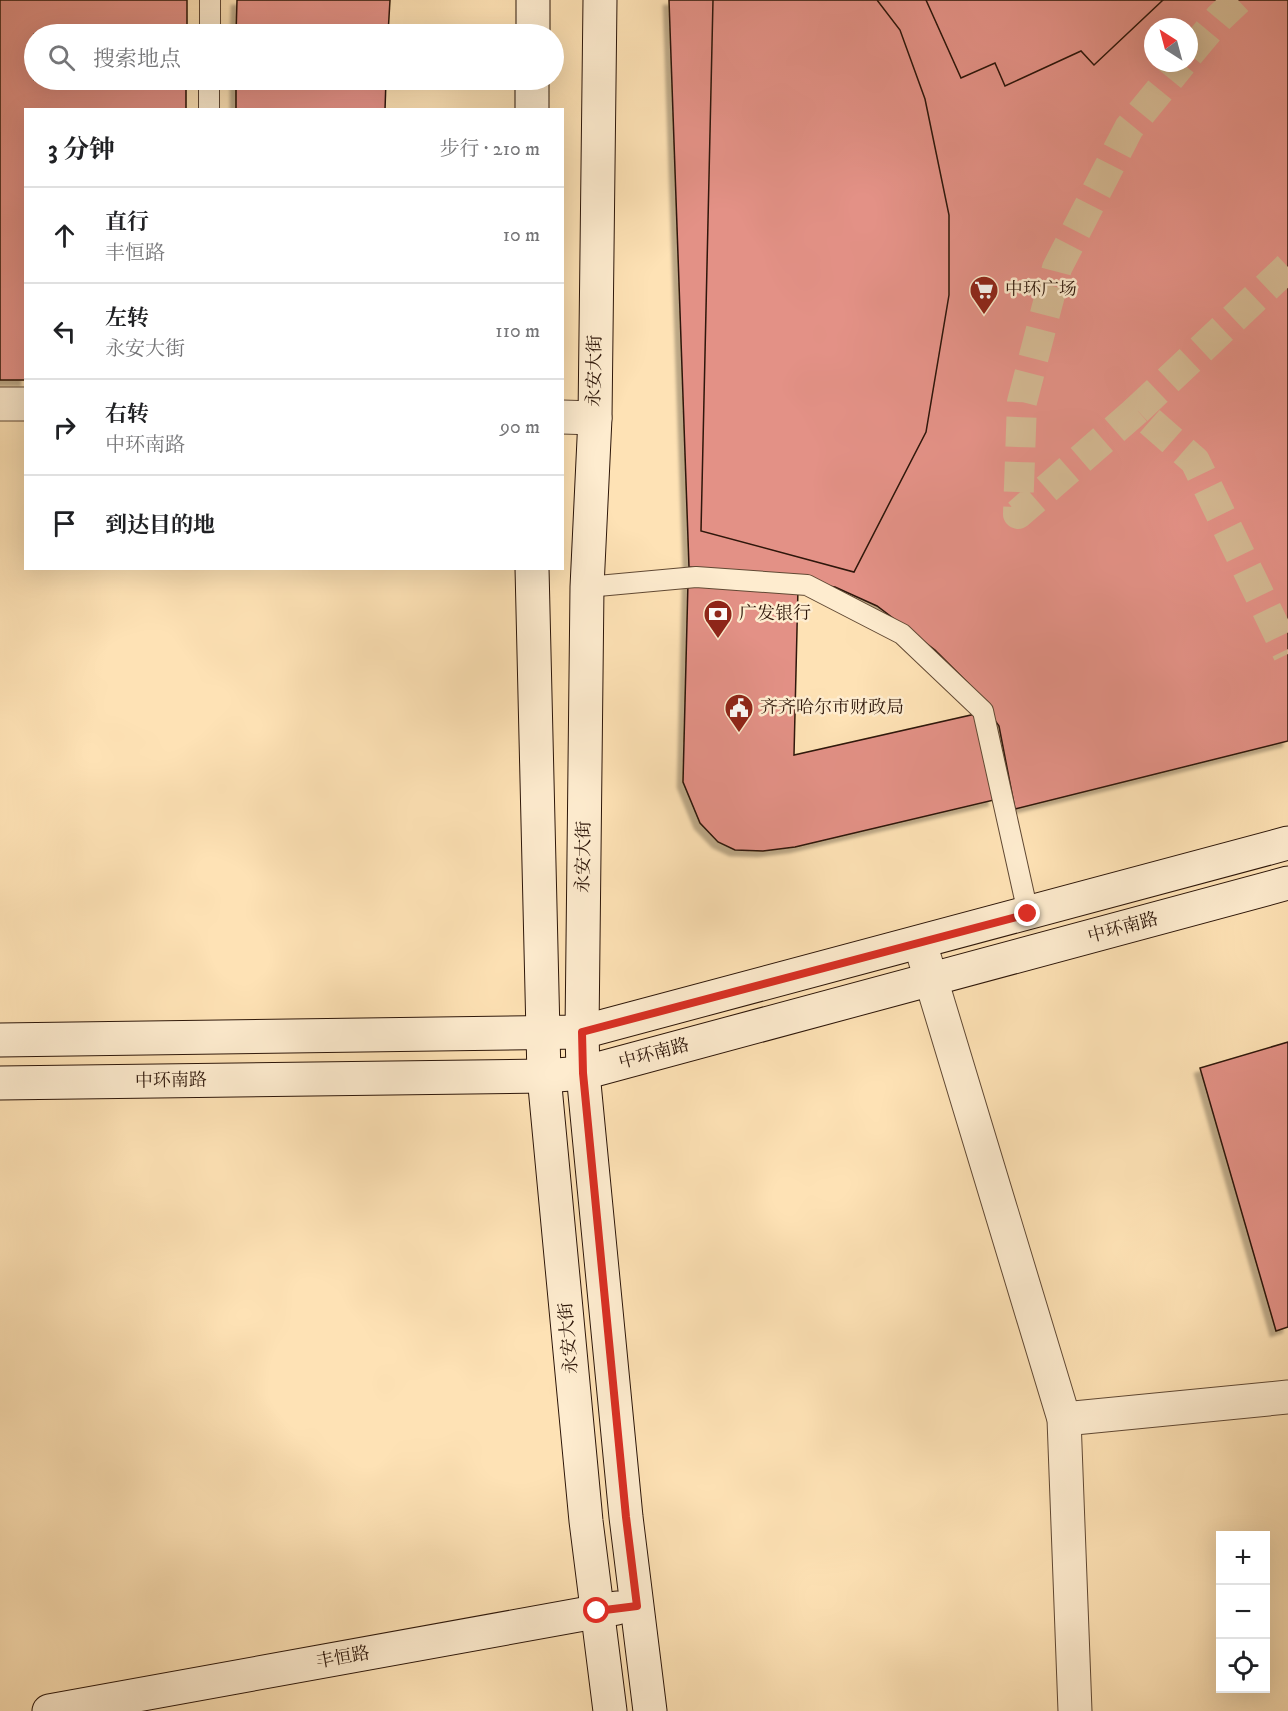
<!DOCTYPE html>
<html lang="zh">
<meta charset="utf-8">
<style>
:root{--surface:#fff;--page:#f2f2f2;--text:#202124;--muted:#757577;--line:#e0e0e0}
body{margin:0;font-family:"IM FELL DW Pica","Noto Serif SC",serif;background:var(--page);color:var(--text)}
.controls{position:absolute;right:18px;bottom:18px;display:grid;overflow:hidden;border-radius:0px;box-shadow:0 6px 24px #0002}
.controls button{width:54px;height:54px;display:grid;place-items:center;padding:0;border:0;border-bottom:2px solid var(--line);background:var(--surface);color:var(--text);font:30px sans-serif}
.compass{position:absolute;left:1144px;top:18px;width:54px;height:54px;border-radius:50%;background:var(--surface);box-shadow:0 6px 24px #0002;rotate:324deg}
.stop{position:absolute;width:18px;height:18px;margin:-14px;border:4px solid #d93025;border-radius:50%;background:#fff}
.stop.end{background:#d93025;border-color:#fff;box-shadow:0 2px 6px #0008}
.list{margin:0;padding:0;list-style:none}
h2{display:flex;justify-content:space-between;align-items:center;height:78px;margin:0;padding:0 24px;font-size:26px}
h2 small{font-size:20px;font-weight:400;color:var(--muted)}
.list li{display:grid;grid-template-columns:39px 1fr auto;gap:18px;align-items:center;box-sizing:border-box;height:96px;padding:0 24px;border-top:2px solid var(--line)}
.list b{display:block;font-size:22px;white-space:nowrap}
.list p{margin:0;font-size:20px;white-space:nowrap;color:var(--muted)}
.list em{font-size:20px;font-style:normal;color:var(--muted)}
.icon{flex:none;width:33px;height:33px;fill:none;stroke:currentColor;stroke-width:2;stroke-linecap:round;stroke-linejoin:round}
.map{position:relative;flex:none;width:1288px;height:1711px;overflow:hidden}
.search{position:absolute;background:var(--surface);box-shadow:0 6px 24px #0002;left:24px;top:24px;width:540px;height:66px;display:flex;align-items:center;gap:15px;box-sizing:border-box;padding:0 21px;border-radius:33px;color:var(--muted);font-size:22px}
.panel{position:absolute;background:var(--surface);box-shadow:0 6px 24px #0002;left:24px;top:108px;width:540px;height:462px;border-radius:0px}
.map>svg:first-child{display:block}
</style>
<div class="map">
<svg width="1288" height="1711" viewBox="0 0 1288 1711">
<defs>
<filter id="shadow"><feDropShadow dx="-5.5" dy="5.5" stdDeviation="1.5" flood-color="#0004"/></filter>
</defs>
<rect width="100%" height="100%" fill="#fee2b5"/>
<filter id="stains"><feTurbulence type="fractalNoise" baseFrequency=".00333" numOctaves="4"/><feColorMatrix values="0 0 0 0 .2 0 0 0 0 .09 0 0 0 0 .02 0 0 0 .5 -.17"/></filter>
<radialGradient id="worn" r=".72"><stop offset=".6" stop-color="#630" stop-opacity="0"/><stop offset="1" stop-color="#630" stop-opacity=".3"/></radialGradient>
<!-- building -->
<g fill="#e39186" stroke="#2d1609" stroke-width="1.5" fill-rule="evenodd" filter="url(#shadow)">
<polygon points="0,0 187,0 187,34 34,34 34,80 186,80 186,110 26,110 26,380 0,380"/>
<polygon points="237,0 390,0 388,34 236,34"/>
<path d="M 669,0 L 1288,0 L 1288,741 L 1015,809 L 999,726 L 969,684 L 935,650 L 877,606 L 835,587 L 689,567 ZM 1153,27 L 1189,27 L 1189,63 L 1153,63 Z"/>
<polygon points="713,0 877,0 900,30 925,99 949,215 949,295 926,432 854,572 701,531"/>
<polygon points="926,0 1163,0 1094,65 1081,51 1005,86 995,63 961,78"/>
<polygon points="236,80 386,80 385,110 236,110"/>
<polygon points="688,582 798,588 794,755 980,713 994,800 795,847 763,851 735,850 718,842 700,823 683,782"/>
<polygon points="1288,1042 1288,1327 1276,1331 1200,1068"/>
</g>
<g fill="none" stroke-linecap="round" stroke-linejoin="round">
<!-- pedestrian-tunnel -->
<g stroke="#d4b993" stroke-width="30" stroke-dasharray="30 15" stroke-linecap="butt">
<polyline points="1189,54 1219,18 1238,0"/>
<polyline points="1288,267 1137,410 1195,461 1288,654"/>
<polyline points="1137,410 1018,514 1022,402 1057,268 1129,128 1182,63"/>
</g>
<!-- service casing -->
<g stroke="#614934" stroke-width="22">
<g id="service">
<polyline points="210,34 210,0"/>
<polyline points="209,110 209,80"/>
<polyline points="587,587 696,577 807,585 902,634 983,711 1028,913"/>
</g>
</g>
<!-- minor casing -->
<g stroke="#614934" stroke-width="35">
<g id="minor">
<polyline points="0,404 26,404"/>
<polyline points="562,417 595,418"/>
<polyline points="920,943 1064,1419 1075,1711"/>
<polyline points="1064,1419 1288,1397"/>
</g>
</g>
<!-- secondary casing -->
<g stroke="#2d1609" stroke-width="35">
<g id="secondary">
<polyline points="600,0 595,418 587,587 582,1032 583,1073 626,1517 650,1711"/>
<polyline points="533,34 533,0"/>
<polyline points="532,110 532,80"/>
<polyline points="532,568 544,1076 586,1521 610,1711"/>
<polyline points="0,1040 582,1032 1288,843"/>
<polyline points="0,1083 544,1076 583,1073 1288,883"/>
<polyline points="49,1711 617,1608"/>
</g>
</g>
<!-- service -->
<use href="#service" stroke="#feeccf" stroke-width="20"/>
<!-- minor -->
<use href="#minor" stroke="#feeccf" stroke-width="33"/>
<!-- secondary -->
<use href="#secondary" stroke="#feeccf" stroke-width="33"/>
</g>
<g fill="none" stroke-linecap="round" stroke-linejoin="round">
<!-- route -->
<polyline stroke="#d93025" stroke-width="8" points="597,1611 637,1606 626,1517 583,1073 582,1032 1028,914"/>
</g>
<!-- icons -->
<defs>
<g id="supermarket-pin" transform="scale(1.5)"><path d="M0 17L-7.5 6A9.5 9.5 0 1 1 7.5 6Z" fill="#8f2418" stroke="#feeccf"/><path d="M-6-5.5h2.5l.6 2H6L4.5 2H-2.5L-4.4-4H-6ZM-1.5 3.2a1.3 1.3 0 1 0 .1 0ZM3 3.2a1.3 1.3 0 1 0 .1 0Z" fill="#fff"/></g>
<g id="bank-pin" transform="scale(1.5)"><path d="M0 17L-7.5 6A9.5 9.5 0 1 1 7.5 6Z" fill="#8f2418" stroke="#feeccf"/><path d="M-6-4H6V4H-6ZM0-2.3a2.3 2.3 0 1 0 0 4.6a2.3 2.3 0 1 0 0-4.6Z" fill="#fff"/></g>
<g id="civic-pin" transform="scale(1.5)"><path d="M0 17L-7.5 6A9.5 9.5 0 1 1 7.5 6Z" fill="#8f2418" stroke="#feeccf"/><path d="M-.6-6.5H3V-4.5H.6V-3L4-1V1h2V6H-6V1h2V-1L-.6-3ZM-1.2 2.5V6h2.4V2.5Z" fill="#fff"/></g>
</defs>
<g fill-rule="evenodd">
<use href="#supermarket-pin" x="984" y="290"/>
<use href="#bank-pin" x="718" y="614"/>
<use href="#civic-pin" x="739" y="708"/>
</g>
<g text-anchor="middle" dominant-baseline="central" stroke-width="5" stroke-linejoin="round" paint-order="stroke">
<!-- poi labels -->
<g font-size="18" fill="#2d1609" stroke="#feeccf" text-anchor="start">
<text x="1005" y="290">中环广场</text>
<text x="739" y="614">广发银行</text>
<text x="760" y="708">齐齐哈尔市财政局</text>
</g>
<!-- street labels -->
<g font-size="18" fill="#2d1609" stroke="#feeccf">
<text transform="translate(595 371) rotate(-89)">永安大街</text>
<text transform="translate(584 857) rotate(-89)">永安大街</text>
<text transform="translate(1123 928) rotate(-15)">中环南路</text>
<text transform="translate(654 1054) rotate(-15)">中环南路</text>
<text transform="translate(171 1081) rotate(-1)">中环南路</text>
<text transform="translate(569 1338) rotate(-95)">永安大街</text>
<text transform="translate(343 1658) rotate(-10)">丰恒路</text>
</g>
</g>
<rect width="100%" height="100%" filter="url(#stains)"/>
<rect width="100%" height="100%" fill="url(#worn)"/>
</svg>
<div class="controls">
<button>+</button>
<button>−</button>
<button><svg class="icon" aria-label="locate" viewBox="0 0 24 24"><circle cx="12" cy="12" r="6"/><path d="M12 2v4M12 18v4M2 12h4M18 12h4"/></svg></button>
</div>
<svg class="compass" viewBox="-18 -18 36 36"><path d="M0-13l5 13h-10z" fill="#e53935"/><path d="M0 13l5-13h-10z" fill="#757577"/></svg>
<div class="stop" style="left:597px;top:1611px"></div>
<div class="stop end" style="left:1028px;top:914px"></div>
<div class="search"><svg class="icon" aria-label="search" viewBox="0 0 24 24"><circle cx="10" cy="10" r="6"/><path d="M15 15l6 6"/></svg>搜索地点</div>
<section class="panel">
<h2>3 分钟<small>步行 · 210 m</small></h2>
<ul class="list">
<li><svg class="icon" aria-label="ahead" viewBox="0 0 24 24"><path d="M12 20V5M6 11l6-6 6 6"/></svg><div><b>直行</b><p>丰恒路</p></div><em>10 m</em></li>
<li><svg class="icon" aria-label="left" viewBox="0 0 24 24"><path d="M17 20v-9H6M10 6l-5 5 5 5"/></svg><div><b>左转</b><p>永安大街</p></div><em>110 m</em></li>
<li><svg class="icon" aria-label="right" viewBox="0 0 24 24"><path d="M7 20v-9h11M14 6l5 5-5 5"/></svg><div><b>右转</b><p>中环南路</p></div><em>90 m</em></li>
<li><svg class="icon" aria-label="arrive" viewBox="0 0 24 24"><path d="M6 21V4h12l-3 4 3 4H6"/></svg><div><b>到达目的地</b></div></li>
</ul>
</section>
</div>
